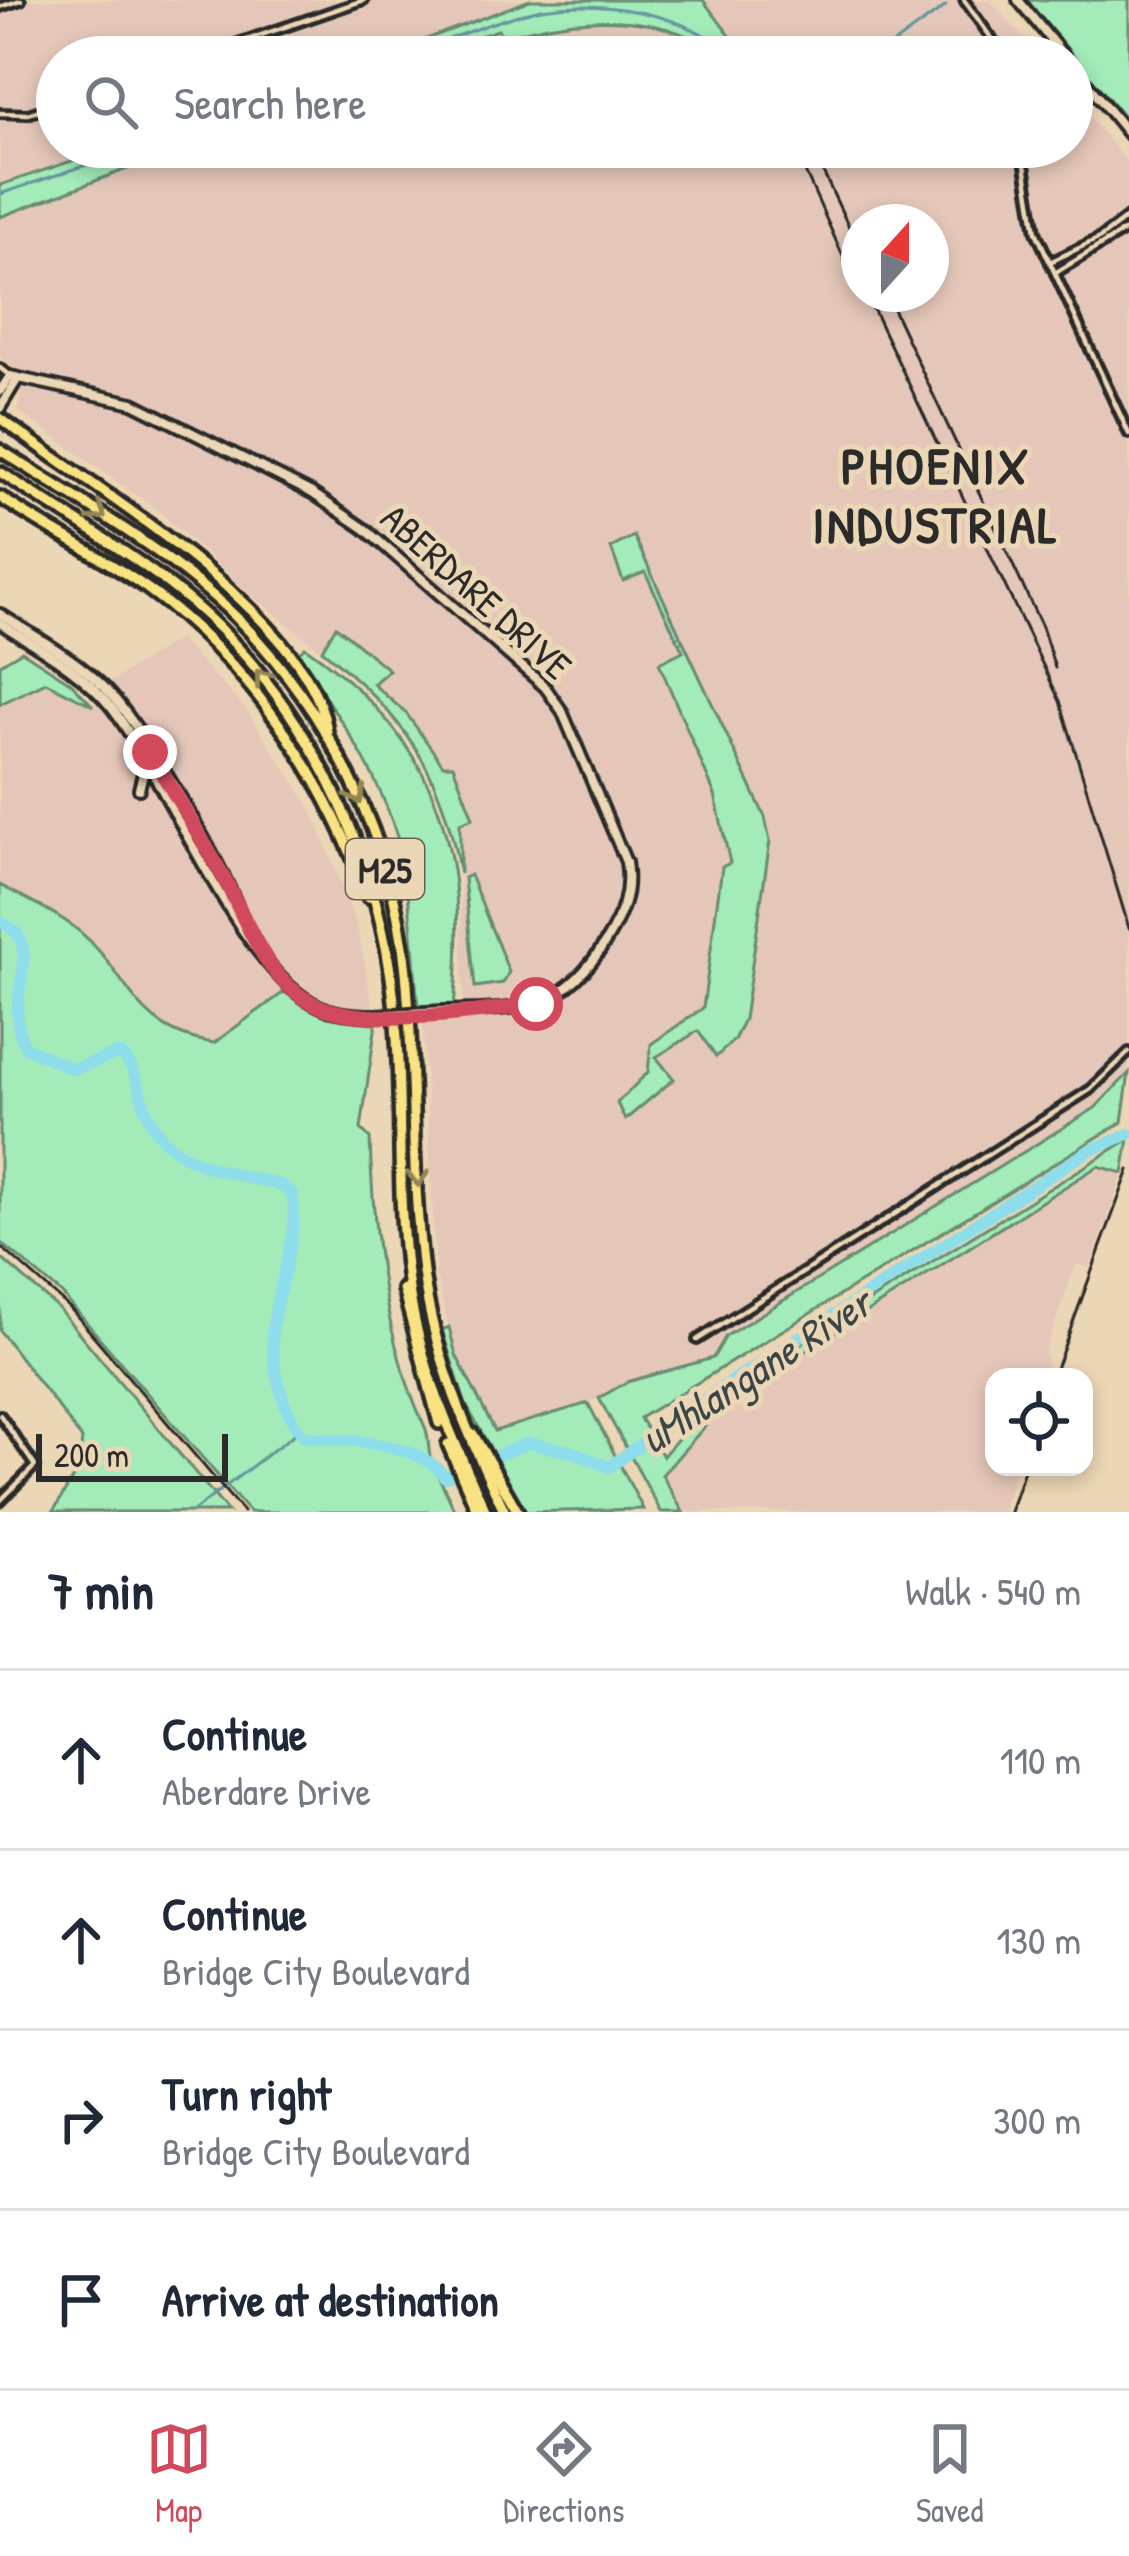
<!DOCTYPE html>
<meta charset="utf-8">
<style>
:root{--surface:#fff;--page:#f2f2f3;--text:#1f2937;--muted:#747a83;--line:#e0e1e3;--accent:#d1495b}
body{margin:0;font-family:"Patrick Hand",sans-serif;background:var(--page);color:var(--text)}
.controls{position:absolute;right:36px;bottom:36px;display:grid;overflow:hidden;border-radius:24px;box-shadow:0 6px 18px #0003}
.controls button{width:108px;height:108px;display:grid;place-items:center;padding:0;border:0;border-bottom:3px solid var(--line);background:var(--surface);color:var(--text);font:60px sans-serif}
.compass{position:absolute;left:841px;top:204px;width:108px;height:108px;border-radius:50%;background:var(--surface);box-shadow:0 6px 18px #0003;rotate:21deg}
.scale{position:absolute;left:36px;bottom:30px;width:192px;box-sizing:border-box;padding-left:12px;border:6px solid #2b2b2b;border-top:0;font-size:33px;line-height:42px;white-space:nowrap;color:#2b2b2b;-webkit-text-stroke:9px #ebd6b5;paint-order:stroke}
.stop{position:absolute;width:36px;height:36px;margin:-27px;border:9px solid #d1495b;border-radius:50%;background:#fff}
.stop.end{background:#d1495b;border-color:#fff;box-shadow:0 3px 12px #0008}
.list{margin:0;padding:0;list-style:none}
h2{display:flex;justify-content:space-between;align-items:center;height:156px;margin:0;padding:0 48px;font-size:51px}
h2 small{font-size:39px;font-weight:400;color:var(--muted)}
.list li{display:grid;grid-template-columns:78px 1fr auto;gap:36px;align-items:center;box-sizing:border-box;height:180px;padding:0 48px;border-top:3px solid var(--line)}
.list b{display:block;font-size:45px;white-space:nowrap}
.list p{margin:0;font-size:39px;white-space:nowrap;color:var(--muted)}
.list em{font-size:39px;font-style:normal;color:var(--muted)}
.icon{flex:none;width:66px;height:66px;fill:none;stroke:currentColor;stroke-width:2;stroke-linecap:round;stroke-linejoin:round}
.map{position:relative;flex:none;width:1129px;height:1512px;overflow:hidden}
.search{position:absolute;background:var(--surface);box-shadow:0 6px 18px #0003;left:36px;right:36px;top:36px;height:132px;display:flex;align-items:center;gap:30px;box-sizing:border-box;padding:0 42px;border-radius:66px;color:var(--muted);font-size:45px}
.sheet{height:876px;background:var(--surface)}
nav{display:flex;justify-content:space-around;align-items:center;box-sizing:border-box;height:168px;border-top:3px solid var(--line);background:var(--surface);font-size:33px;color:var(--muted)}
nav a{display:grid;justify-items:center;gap:6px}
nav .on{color:var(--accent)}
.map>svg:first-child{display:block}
</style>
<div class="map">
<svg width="1129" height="1512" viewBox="0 0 1129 1512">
<rect width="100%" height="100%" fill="#ebd6b5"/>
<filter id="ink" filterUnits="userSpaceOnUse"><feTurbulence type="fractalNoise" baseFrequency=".00833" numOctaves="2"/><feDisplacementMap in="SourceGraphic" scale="24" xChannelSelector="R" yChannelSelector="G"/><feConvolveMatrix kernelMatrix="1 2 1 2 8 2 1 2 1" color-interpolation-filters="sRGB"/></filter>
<g filter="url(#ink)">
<!-- built -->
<g fill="#e4c7b9" fill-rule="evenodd">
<path d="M 0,0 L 990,0 L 1041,57 L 57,57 L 57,147 L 1072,147 L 1072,95 L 1129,165 L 1129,1073 L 1117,1088 L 1095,1108 L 912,1226 L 726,1336 L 713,1358 L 627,1382 L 576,1410 L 495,1432 L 456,1355 L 436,1275 L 423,1024 L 464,1022 L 460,874 L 443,796 L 400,720 L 366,686 L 255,598 L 161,513 L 18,411 L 24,373 L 0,358 ZM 859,222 L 931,222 L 931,294 L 859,294 Z"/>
<polygon points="179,639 246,709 312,810 357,926 376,1023 327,1017 284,992 214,1043 172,1032 141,1010 74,927 0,885 0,704 46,682 94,706 112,681"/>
<polygon points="1098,1166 1123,1173 1090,1268 1076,1264 1045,1351 1049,1377 994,1377 994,1467 1016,1467 1003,1512 683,1512 662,1475 716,1414 777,1369"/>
</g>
<!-- green -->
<g fill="#a3ebb9" stroke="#678b72" stroke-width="3">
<path d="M 530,0 L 703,0 L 746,57 C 712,57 715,48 687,36 C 630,12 561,19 504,37 L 498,30 L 415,57 L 379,57 Z"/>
<polygon points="1027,0 1129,0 1129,123"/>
<polygon points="113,147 180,149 0,217 0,185"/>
<polygon points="634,536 765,817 770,841 744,1019 734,1040 716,1057 698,1031 656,1057 674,1079 625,1120 617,1103 648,1072 651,1044 703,1008 722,867 730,863 715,795 659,663 683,651 645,572 623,581 611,548"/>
<path d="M 336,626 L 389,670 L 373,684 L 406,713 L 443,765 L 453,765 L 473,818 L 460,823 L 460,874 C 442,769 404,716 322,650 Z"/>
<path d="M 305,647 C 438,738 470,850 454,1006 L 418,1007 C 414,964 412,920 406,878 C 394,794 344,721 295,656 Z"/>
<polygon points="22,651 70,682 93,706 46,682 0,704 0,664"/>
<polygon points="470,875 509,972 503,983 475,987 464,878"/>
<path d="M 0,885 C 24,898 52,910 74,927 C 131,971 129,1031 214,1043 L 284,992 L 327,1017 L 376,1023 L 361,1129 L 370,1138 C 373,1234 384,1340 425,1427 C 430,1438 427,1452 432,1463 C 440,1480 448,1494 455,1512 L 249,1512 L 61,1293 L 0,1242 Z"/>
<polygon points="1129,1073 1122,1122 640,1418 663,1456 712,1399 1129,1139 1123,1173 1098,1166 777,1369 716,1414 662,1475 683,1512 661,1512 599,1398 627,1382 713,1358 726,1336 1095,1108"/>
<polygon points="0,1257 59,1309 228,1512 53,1512 79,1467 82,1439 0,1331"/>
<polygon points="449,1327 456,1355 495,1431 588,1403 643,1509 526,1512 465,1403 442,1330"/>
</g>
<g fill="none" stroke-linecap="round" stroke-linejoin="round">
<!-- stream -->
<g stroke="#66969e" stroke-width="3">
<path d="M 400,57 C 446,41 494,20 541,9 C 602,0 688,12 733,57"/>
<polyline points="875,57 946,6"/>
<polyline points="0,194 140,147"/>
<polyline points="192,1512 297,1432 306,1437"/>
</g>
<!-- river -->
<path stroke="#8eddeb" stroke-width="12" d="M 0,922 C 51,942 0,998 25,1047 L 73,1069 L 120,1053 C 138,1069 139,1092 147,1113 C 169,1169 234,1172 283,1186 L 292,1194 C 299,1239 279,1280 273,1324 C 269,1355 282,1418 306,1437 C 349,1441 419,1441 445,1477 L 528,1443 L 573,1452 L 609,1467 L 707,1397 L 1090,1150 L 1129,1134"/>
<!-- street casing -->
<g stroke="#2b2b2b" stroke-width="14">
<g id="street">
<polyline points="964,0 1005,57"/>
<polyline points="0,7 21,0"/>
<polyline points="197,57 364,0"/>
<polyline points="0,113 28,114 57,104"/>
<polyline points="1022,147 1036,232 1129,434"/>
<polyline points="1050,262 1100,238 1129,216"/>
<polyline points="1055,273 1129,228"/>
<polyline points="0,368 10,376"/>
<polyline points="697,1340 1091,1089 1129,1052"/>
<polyline points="0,1415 35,1466 0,1501"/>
</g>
</g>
<!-- secondary casing -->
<g stroke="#2b2b2b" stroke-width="16">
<g id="secondary">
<polyline points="1018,0 1065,57"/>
<polyline points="1072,65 1129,135"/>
<path d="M 0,391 L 10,376 L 133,403 L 312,493 L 365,529 L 545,687 L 562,711 L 626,862 C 631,893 622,915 606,941 C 557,1022 511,1006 427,1012"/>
<polyline points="0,408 17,380"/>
<path d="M 0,614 C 36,637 76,659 106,689 C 144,729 225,867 242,920"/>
<path d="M 0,623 C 38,648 82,671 111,707 C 168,780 237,964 313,1003 C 333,1014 354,1015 376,1015"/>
<polyline points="139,789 146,762"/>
</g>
</g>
<!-- primary casing -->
<g stroke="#2b2b2b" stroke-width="18">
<g id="primary">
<path d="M 0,418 C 87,485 313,616 327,732"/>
<path d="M 0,450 C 81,502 168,550 237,618 C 329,711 394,841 406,972 C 415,1072 411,1173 423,1272 C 434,1357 468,1436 505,1512"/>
<path d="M 0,472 C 77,523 163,569 227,636 C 321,734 380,867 394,1001 C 404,1094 395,1189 408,1282 C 419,1364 451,1437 486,1512"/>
<path d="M 0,497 C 48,530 101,555 148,589 C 252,665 325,777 368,897"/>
<polyline points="403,1289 439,1423"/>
<polyline points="473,1434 518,1512"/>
<polyline points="448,1444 478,1512"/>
</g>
</g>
<!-- street -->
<use href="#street" stroke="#ebd6b5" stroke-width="4.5"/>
<!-- secondary -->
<use href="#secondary" stroke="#ebd6b5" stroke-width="8"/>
<!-- primary -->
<use href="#primary" stroke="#f8e281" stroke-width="9"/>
<!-- rail -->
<g stroke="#2b2b2b" stroke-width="3">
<polyline points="794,147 859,292"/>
<polyline points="811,147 859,248"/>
<polyline points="866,294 1060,701 1129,928"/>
<polyline points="886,294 1042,627 1055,668"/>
<polyline points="0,1246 70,1308 243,1512"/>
<polyline points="1053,1377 1129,1170"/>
<polyline points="1010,1512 1025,1467"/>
</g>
<!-- secondary-bridge casing -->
<g stroke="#2b2b2b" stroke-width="16" stroke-linecap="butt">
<polyline id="secondary-bridge" points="376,1015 427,1012"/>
</g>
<!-- secondary-bridge -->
<use href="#secondary-bridge" stroke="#ebd6b5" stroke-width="8"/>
</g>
<!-- one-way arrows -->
<defs><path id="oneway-chevron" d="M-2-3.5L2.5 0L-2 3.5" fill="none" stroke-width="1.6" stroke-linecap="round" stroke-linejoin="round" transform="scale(3)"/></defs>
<g stroke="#928656">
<use href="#oneway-chevron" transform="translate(98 513) rotate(33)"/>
<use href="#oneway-chevron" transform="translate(262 677) rotate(-129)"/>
<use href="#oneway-chevron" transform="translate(357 796) rotate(64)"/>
<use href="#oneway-chevron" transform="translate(418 1178) rotate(87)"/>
</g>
</g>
<g fill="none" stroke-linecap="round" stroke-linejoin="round" filter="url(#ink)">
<!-- route -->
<path stroke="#d1495b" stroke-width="15" d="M 150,752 C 175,795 201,837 225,880 C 251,928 267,987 324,1008 C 375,1027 481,1012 536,1004"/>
</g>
<g text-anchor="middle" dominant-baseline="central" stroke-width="10" stroke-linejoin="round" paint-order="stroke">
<!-- shield labels -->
<rect fill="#ebd6b5" stroke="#655e54" stroke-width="3" x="346" y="839" width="78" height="60" rx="9"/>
<g font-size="36" font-weight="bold" fill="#2b2b2b">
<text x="385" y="869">M25</text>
</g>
<!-- street labels -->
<g font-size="39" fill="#2b2b2b" stroke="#ebd6b5">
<text transform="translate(477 591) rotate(42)">ABERDARE DRIVE</text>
</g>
<!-- water labels -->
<g font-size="42" font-style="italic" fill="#3a4648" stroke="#ebd6b5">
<text transform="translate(755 1370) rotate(-33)">uMhlangane River</text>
</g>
<!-- district labels -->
<g font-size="51" font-weight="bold" letter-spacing="3" fill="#2b2b2b" stroke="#ebd6b5">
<text x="936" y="465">PHOENIX<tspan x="936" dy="59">INDUSTRIAL</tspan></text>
</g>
</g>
</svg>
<div class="controls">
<button><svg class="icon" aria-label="locate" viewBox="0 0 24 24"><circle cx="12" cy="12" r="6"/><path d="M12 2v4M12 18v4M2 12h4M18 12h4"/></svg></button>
</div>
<svg class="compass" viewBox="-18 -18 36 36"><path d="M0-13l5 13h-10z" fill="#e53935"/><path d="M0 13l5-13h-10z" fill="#747a83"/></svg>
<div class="scale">200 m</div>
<div class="stop" style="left:536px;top:1004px"></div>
<div class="stop end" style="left:150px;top:752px"></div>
<div class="search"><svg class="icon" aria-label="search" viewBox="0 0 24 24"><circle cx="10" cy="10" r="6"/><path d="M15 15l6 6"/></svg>Search here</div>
</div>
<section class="sheet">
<h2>7 min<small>Walk · 540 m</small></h2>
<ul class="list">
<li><svg class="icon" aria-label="ahead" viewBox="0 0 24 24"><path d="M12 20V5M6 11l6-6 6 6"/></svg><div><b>Continue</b><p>Aberdare Drive</p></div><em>110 m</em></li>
<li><svg class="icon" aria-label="ahead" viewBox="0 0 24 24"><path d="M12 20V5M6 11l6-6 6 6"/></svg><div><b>Continue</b><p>Bridge City Boulevard</p></div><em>130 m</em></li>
<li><svg class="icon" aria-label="right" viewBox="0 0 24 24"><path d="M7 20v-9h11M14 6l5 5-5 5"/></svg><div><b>Turn right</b><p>Bridge City Boulevard</p></div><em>300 m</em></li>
<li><svg class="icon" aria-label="arrive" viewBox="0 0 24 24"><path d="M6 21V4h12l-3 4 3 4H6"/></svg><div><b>Arrive at destination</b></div></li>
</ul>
</section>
<nav>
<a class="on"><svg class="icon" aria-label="map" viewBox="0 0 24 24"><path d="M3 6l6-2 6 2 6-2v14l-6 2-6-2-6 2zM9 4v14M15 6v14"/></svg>Map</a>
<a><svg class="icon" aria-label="directions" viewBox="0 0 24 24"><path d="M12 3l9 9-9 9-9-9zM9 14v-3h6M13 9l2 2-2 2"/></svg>Directions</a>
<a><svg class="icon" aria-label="saved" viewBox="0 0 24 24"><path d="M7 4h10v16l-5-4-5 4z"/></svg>Saved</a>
</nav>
